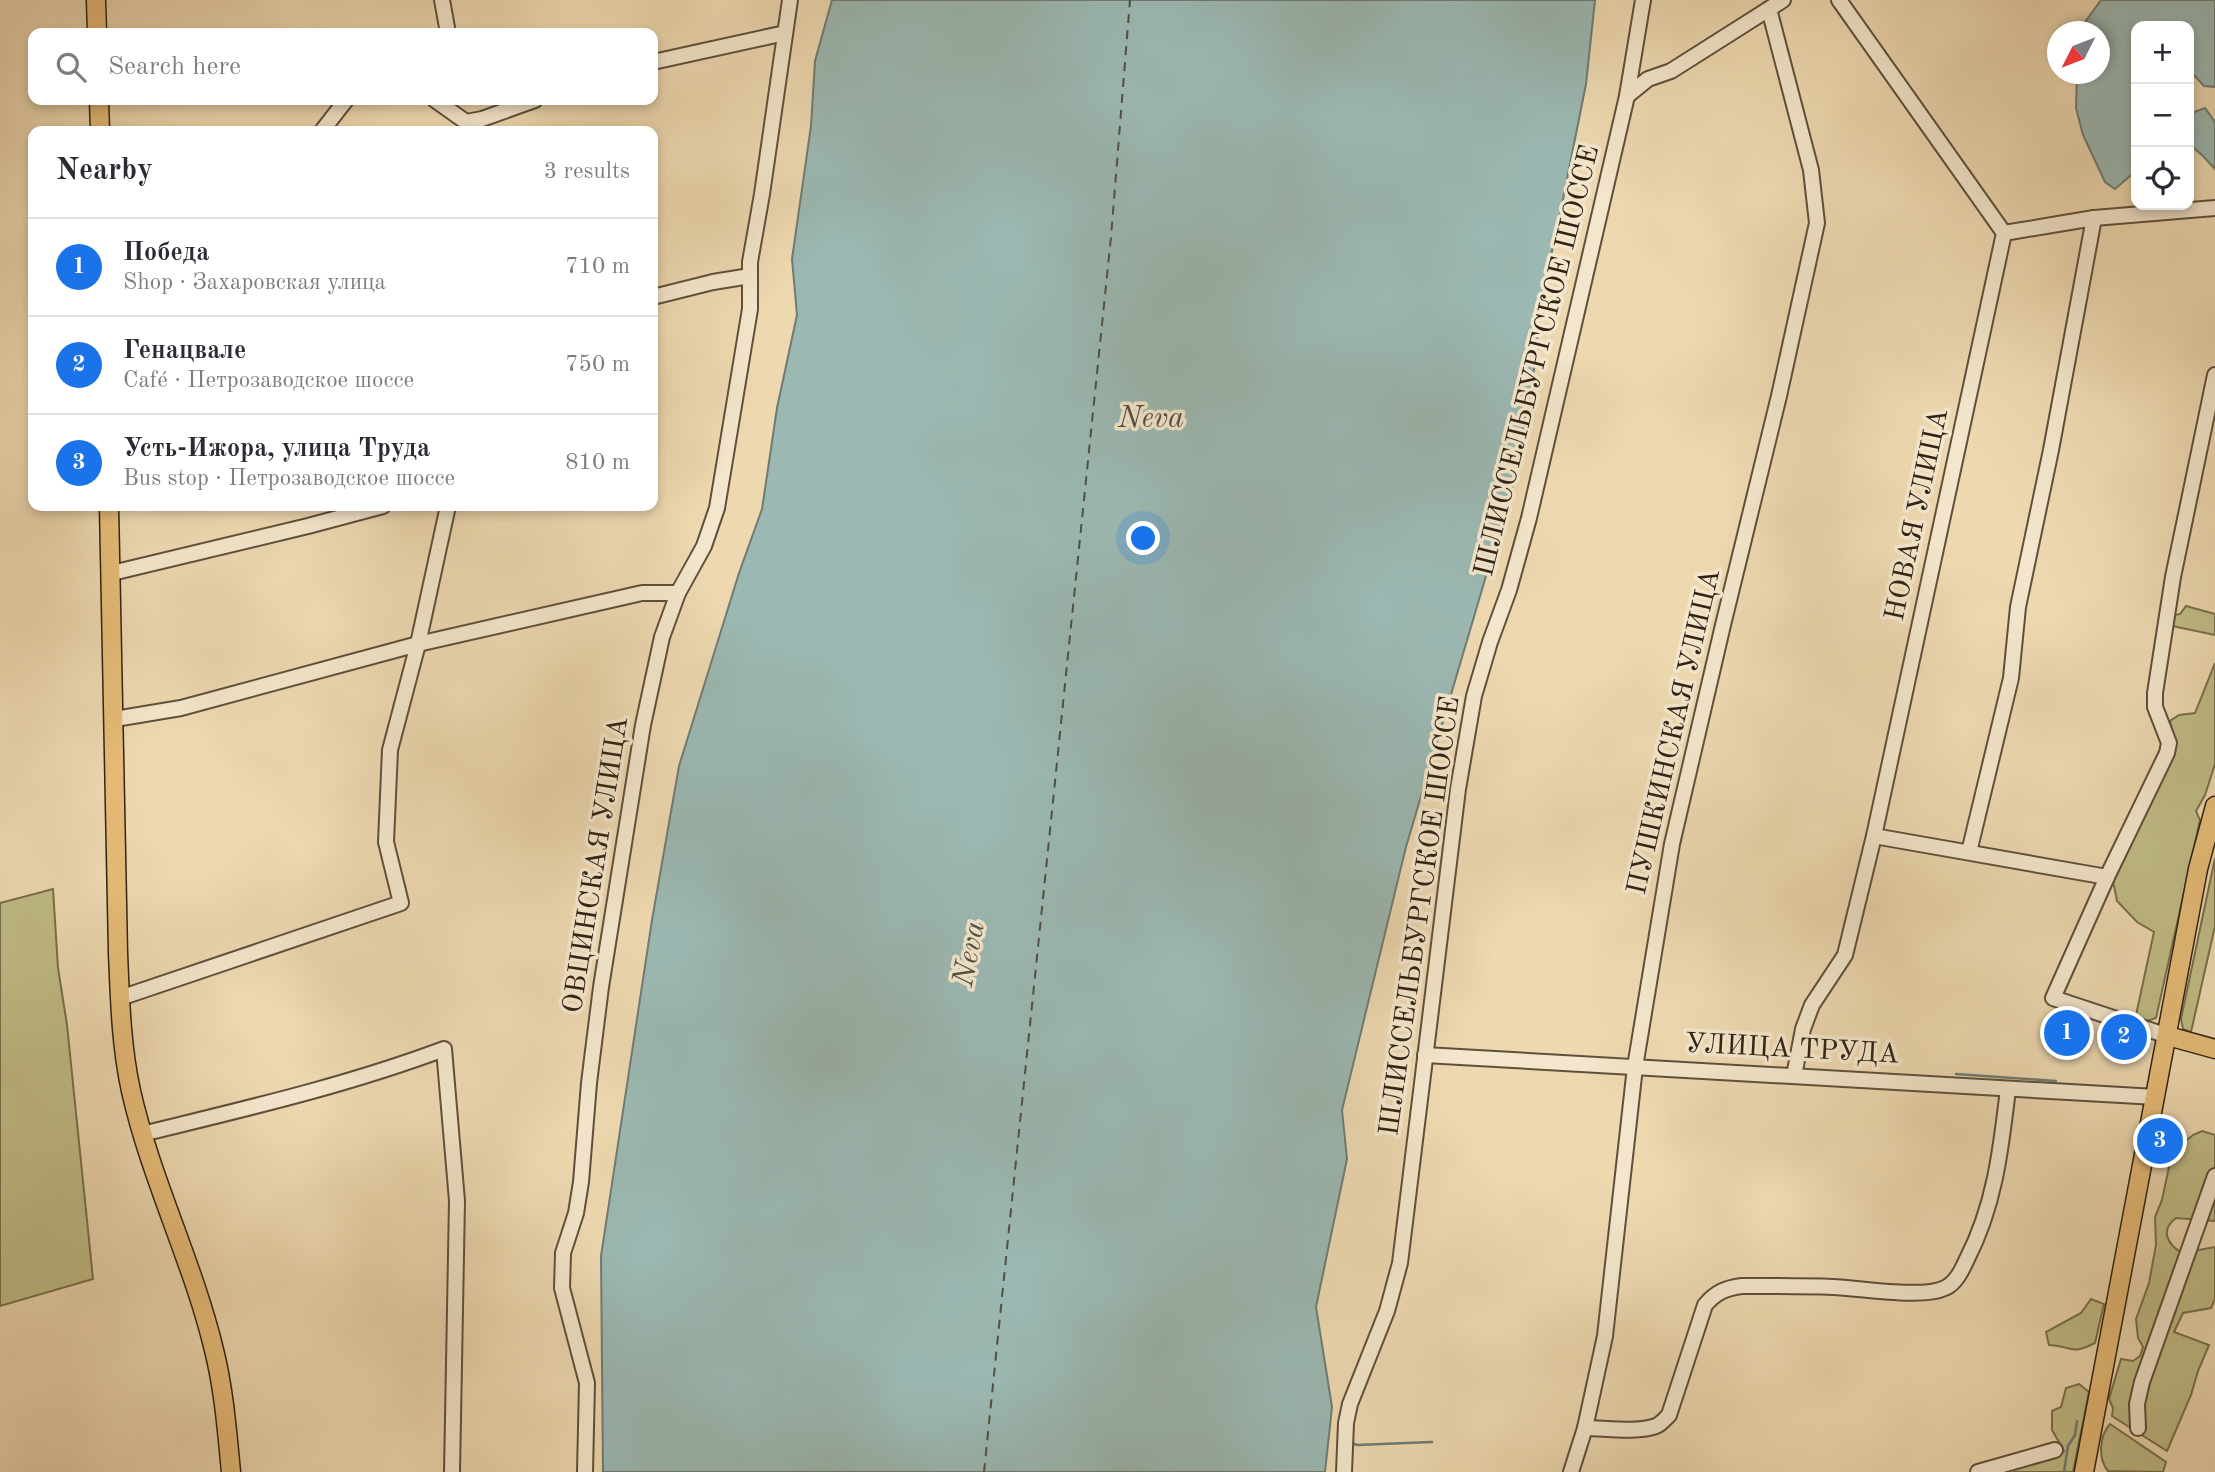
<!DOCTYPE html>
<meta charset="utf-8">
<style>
:root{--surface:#fff;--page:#f2f2f3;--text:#2b2b33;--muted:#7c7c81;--line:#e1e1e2;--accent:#1a73e8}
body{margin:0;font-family:"Old Standard TT",serif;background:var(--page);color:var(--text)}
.controls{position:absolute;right:21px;top:21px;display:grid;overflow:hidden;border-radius:14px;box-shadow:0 4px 10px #0003}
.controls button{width:63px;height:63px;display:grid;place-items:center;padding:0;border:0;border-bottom:2px solid var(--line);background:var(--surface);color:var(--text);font:35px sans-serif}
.compass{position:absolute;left:2047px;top:21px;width:63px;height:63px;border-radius:50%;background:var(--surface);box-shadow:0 4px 10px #0003;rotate:228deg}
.you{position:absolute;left:1144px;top:539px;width:24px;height:24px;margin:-18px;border:5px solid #fff;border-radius:50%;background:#1a73e8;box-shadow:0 0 0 10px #1a73e833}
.badge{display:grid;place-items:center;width:46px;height:46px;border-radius:50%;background:var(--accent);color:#fff;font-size:23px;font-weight:700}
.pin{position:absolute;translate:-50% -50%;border:4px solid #fff;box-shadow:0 2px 7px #0006}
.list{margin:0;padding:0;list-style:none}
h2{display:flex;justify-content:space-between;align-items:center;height:91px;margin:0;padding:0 28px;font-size:30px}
h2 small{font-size:23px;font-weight:400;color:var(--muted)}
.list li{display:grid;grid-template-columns:46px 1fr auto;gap:21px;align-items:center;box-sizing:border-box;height:98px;padding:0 28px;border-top:2px solid var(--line)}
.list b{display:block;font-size:26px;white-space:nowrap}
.list p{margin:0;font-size:23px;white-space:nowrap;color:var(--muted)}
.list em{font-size:23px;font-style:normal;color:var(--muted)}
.icon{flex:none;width:38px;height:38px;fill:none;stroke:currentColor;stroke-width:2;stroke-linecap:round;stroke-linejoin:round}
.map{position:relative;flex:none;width:2215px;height:1472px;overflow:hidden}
.search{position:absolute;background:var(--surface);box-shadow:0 4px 10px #0003;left:28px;top:28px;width:630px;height:77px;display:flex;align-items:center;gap:18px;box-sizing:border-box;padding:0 24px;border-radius:14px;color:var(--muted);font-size:26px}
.panel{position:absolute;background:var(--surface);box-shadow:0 4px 10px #0003;left:28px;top:126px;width:630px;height:385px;border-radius:14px}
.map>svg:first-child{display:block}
</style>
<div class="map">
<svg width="2215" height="1472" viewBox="0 0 2215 1472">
<rect width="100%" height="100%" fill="#edd8b0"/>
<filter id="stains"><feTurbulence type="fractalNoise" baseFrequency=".00286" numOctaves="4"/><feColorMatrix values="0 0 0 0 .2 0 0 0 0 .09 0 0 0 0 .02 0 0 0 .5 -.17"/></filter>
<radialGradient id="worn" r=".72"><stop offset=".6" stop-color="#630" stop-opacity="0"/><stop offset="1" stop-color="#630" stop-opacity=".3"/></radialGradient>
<!-- green -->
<g fill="#c0bc86" stroke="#78704d" stroke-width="2">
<polygon points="2186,606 2215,614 2215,635 2172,626 2174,615 2180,614"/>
<polygon points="2215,663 2215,764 2205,795 2196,811 2200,820 2156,1018 2147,1021 2136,1015 2154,932 2137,922 2117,901 2113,881 2174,738 2170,721 2179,715 2195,713"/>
<polygon points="2215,858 2215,926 2191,1032 2183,1029 2181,1019"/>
<polygon points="53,889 58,968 67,1025 93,1279 0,1306 0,903"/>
<path d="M 2202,1131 L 2215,1135 L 2215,1221 L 2176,1218 C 2160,1230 2167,1244 2182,1253 L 2215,1247 L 2215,1299 L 2211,1308 L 2183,1313 L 2174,1332 L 2209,1345 L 2198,1371 L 2191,1395 L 2167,1451 L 2112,1416 L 2113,1408 L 2109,1399 L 2121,1359 L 2133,1361 L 2140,1356 L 2143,1347 L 2138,1338 L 2136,1319 L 2149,1283 L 2156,1245 L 2155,1217 L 2162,1200 L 2170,1162 L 2173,1153 L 2179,1146 L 2193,1135 Z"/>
<path d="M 2091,1299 L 2104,1304 L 2095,1343 C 2069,1356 2074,1346 2049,1345 L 2046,1332 L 2081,1313 Z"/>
<polygon points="2079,1384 2089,1392 2073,1472 2014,1472 2015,1467 2064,1451 2052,1430 2052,1411 2061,1407 2066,1388"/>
<path d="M 2110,1424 L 2166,1462 L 2163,1472 L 2108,1471 C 2098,1459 2099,1436 2110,1424 Z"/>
</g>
<!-- water -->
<g fill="#9bb8b2" stroke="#707c73" stroke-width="2">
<polygon points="832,0 1595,0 1586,84 1556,234 1536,319 1538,348 1507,515 1486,576 1406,847 1342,1110 1347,1159 1316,1307 1332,1407 1325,1472 603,1472 601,1256 652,920 679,766 739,573 762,509 777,408 797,315 792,259 811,126 815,61"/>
<polygon points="2101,0 2215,0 2215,87 2204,86 2194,75 2189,74 2189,26 2136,26 2136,171 2115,189 2105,182 2083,135 2076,108 2077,74 2100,74 2100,32 2082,31 2083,25"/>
<polygon points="2205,108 2215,122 2215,169 2202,155 2189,144 2189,114"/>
</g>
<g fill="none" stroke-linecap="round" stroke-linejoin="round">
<!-- stream -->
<g stroke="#707c73" stroke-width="2.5">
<polyline points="1956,1074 2056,1081"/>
<polyline points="1352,1443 1357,1445 1432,1442"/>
<polyline points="2064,1472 2068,1446 2075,1435 2077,1421"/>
</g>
<!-- ferry -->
<polyline stroke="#505043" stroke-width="2" stroke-dasharray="9 7" stroke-linecap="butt" points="984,1472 1111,237 1130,0"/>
<!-- minor casing -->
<g stroke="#5f503b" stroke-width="18">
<g id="minor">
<polyline points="442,0 448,33"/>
<polyline points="653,62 785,33"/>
<polyline points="1627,96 1648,79 1671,71 1783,0"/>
<polyline points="435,100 466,122 482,119 535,100"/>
<polyline points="322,131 346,100"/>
<polyline points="2004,233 2094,218 2215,208"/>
<polyline points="653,297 713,282 750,276"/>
<polyline points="112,573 308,526 383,506"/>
<polyline points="115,719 181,708 418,644 642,593 678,593"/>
<polyline points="1874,836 2107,877"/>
<polyline points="1969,852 2011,678 2018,607 2051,450 2094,218"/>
<polyline points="120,998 401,903 386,842 390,750 418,644 448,506"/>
<polyline points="2168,1036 2053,998 2107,877 2167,753 2169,743 2155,707 2155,693 2173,577 2215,375"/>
<polyline points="1425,1055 2156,1097"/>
<polyline points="1794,1076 1803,1029 1812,1005 1845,955 1874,836 2004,233 1839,0"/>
<path d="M 142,1134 C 244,1109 345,1086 444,1049 L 457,1201 L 452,1472"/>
<path d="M 1585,1428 C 1605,1428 1637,1433 1656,1426 C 1661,1424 1665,1419 1669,1415 L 1705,1305 C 1716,1292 1726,1288 1742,1286 C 1773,1286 1803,1286 1833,1287 C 1861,1288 1922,1299 1945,1288 C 1956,1283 1962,1270 1967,1259 C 1995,1205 2001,1148 2008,1089"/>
<polyline points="2138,1428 2137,1404 2142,1382 2215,1176"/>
<polyline points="585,1472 587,1383 562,1288 563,1253 576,1213 581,1182 589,1083 601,987 643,725 662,637 678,593 704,546 717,508 750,309 750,262 762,194 790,0"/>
<polyline points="1344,1472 1346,1423 1350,1404 1387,1311 1400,1263 1458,789 1474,696 1490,642 1509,590 1529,518 1627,96 1643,0"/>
<polyline points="1571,1472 1585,1428 1605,1336 1635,1067 1672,844 1723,625 1779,396 1817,223 1811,170 1769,9"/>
<polyline points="1978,1472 2055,1450"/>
</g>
</g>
<!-- major casing -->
<g stroke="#302314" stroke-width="21">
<g id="major">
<polyline points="96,0 97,33"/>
<polyline points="99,100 100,131"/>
<path d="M 109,506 L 118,953 C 120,1000 121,1045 131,1091 C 151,1180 193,1262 214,1350 C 224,1390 227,1431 231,1472"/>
<polyline points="2168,1036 2215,1049"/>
<polyline points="2084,1472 2198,869 2215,806"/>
</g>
</g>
<!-- minor -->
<use href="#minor" stroke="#f3e6cc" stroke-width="14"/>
<!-- major -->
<use href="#major" stroke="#e6bc78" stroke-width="18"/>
</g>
<g text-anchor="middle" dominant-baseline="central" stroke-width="7" stroke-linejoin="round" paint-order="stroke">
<!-- street labels -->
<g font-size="28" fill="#302314" stroke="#f3e6cc">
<text transform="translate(1538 361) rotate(-76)">ШЛИССЕЛЬБУРГСКОЕ ШОССЕ</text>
<text transform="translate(1918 515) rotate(-78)">НОВАЯ УЛИЦА</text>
<text transform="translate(1675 732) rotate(-77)">ПУШКИНСКАЯ УЛИЦА</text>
<text transform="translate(597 865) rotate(-81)">ОВЦИНСКАЯ УЛИЦА</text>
<text transform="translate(1421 916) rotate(-82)">ШЛИССЕЛЬБУРГСКОЕ ШОССЕ</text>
<text transform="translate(1792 1050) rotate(3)">УЛИЦА ТРУДА</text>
</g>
<!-- water labels -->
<g font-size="30" font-style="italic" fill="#505043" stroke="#f3e6cc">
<text x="1151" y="419">Neva</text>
<text transform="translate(970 954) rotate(-79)">Neva</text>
</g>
</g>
<rect width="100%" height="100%" filter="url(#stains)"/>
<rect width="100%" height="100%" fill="url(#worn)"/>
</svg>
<div class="controls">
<button>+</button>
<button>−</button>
<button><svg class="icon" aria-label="locate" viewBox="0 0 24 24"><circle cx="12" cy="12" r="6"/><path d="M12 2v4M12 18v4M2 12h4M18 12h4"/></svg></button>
</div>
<svg class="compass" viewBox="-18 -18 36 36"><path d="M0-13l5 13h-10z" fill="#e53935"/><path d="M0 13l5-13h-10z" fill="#7c7c81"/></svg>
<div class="you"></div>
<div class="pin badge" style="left:2067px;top:1033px">1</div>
<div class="pin badge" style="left:2124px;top:1037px">2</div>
<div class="pin badge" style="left:2160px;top:1141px">3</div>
<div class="search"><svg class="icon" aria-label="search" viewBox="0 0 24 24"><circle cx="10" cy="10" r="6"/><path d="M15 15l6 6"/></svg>Search here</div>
<section class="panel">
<h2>Nearby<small>3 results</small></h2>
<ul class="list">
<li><span class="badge">1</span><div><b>Победа</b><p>Shop · Захаровская улица</p></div><em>710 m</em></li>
<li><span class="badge">2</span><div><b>Генацвале</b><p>Café · Петрозаводское шоссе</p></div><em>750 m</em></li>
<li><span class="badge">3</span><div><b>Усть-Ижора, улица Труда</b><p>Bus stop · Петрозаводское шоссе</p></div><em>810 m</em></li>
</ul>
</section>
</div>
